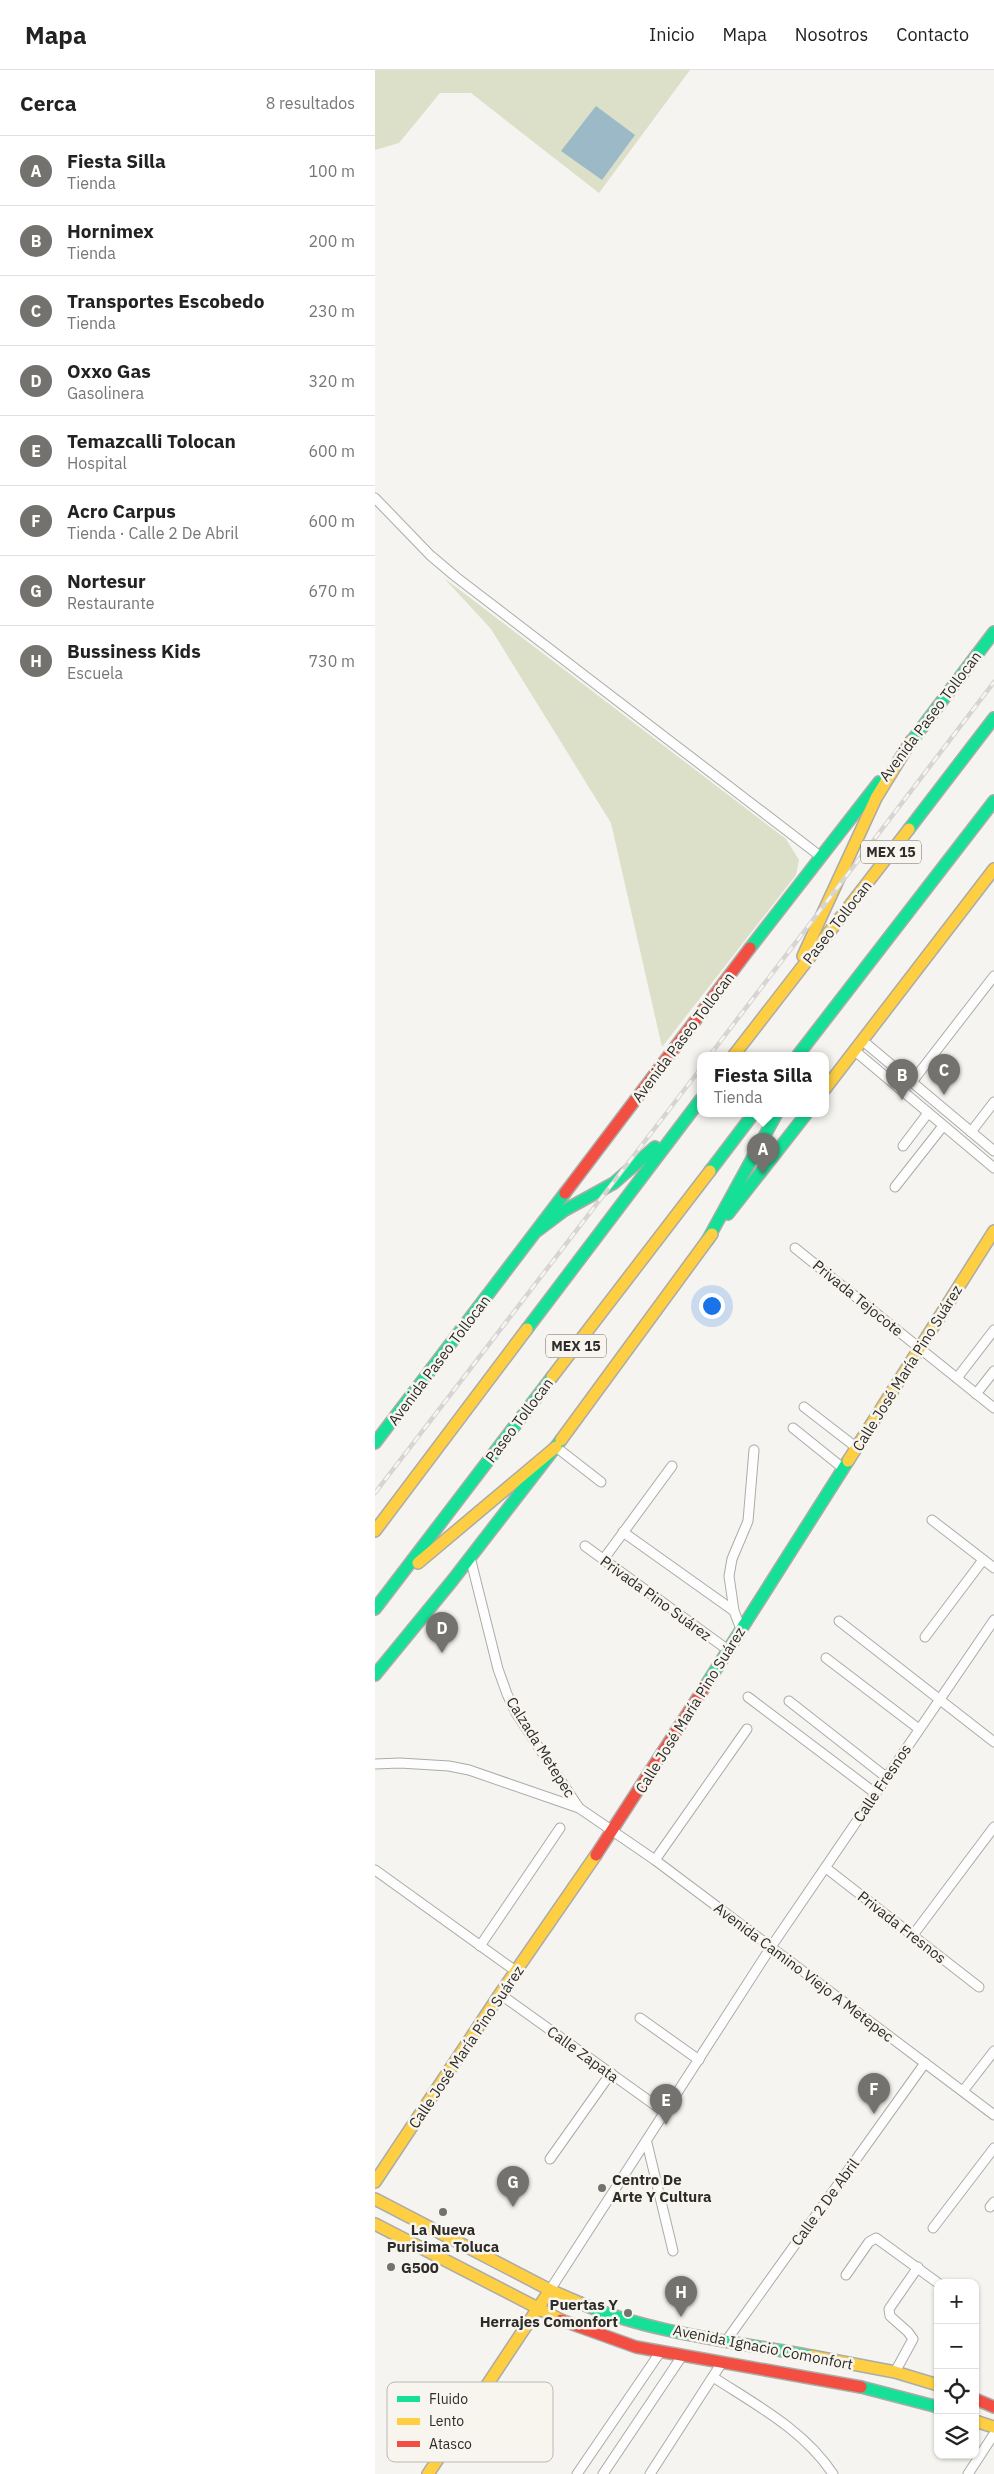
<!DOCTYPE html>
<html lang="es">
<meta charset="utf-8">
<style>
:root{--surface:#fff;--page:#f2f2f2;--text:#222;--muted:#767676;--line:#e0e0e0;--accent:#73726f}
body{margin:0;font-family:"IBM Plex Sans",sans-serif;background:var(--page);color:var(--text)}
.controls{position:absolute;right:15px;bottom:15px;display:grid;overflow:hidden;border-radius:10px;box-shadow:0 1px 4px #0004}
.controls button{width:45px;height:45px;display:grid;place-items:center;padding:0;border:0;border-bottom:1px solid var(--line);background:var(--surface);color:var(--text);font:25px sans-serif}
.you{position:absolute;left:336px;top:1235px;width:18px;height:18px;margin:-12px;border:4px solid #fff;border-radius:50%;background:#1a73e8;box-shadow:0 0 0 8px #1a73e833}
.badge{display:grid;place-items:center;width:32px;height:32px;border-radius:50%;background:var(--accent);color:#fff;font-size:16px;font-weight:700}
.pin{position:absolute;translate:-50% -41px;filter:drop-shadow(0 1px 2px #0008)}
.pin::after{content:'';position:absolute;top:26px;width:18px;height:15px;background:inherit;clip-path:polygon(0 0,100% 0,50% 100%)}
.popup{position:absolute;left:322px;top:982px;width:132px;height:65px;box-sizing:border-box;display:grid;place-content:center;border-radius:10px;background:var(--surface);filter:drop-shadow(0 1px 4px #0005);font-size:16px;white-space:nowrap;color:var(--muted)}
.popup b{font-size:19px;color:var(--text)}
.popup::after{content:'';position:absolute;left:50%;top:100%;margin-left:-10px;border:10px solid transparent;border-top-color:var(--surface)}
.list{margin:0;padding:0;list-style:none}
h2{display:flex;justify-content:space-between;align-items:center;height:65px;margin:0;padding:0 20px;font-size:21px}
h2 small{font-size:16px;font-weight:400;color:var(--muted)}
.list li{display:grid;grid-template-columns:32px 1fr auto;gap:15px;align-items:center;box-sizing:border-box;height:70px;padding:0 20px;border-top:1px solid var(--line)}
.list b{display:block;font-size:19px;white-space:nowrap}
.list p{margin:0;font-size:16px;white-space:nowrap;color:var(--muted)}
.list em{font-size:16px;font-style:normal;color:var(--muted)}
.icon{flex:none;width:28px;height:28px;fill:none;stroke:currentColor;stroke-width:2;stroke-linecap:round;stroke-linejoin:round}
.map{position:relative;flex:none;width:619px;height:2404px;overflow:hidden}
header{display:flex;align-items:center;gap:30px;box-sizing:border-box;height:70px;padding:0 25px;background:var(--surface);border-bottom:1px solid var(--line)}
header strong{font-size:24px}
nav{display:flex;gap:28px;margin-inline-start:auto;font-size:18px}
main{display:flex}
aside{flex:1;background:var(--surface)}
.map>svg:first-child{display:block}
</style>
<header>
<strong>Mapa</strong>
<nav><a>Inicio</a><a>Mapa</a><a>Nosotros</a><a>Contacto</a></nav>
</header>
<main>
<aside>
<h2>Cerca<small>8 resultados</small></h2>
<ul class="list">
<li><span class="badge">A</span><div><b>Fiesta Silla</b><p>Tienda</p></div><em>100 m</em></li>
<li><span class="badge">B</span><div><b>Hornimex</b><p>Tienda</p></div><em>200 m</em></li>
<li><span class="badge">C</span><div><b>Transportes Escobedo</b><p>Tienda</p></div><em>230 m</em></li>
<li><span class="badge">D</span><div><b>Oxxo Gas</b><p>Gasolinera</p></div><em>320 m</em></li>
<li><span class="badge">E</span><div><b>Temazcalli Tolocan</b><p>Hospital</p></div><em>600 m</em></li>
<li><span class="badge">F</span><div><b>Acro Carpus</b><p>Tienda · Calle 2 De Abril</p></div><em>600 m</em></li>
<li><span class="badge">G</span><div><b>Nortesur</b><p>Restaurante</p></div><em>670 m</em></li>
<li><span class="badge">H</span><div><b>Bussiness Kids</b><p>Escuela</p></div><em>730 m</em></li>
</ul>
</aside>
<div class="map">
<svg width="619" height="2404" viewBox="0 0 619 2404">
<rect width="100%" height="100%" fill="#f5f4f0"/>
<!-- green -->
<g fill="#dce0c8">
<polygon points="0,0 315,0 224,123 96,23 65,23 24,73 0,80"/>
<polygon points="69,508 411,769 424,790 421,805 287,977 236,753 116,559"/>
</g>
<!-- water -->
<polygon fill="#9bb9c7" points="221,36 260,65 227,110 186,81"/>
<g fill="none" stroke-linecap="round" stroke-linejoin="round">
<!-- street casing -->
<g stroke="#ababa8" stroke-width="11">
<g id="street">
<polyline points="0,428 55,485 81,507 445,786"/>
<polyline points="488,971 619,1081"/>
<polyline points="480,981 619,1098"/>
<polyline points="537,1012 619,906"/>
<polyline points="596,1062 619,1032"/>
<polyline points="528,1076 553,1043"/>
<polyline points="520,1117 568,1056"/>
<polyline points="420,1178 619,1338"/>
<polyline points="582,1308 619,1260"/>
<polyline points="601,1324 619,1301"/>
<polyline points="429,1337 482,1378"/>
<polyline points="418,1358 469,1399"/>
<polyline points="181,1377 226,1412"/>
<polyline points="557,1450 619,1498"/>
<polyline points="248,1462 359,1541"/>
<polyline points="210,1476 353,1580"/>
<polyline points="95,1487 123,1599 132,1624 141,1643 204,1738 280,1790 619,2045"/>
<polyline points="228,1490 297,1396"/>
<polyline points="464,1551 619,1672"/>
<polyline points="366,1559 359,1541 354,1506 357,1489 373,1451 379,1380"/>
<polyline points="550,1567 608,1490"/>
<polyline points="451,1588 544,1659"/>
<polyline points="373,1627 500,1723"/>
<polyline points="414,1631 511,1707"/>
<polyline points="0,1694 25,1693 74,1696 94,1700 204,1738"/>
<polyline points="280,1790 372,1659"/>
<polyline points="451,1798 604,1917"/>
<polyline points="0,1800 142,1902"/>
<polyline points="538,1865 619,1757"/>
<polyline points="105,1876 185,1758"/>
<polyline points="125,1924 291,2043"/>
<polyline points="265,1948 324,1990"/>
<polyline points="588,2021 619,1981"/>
<polyline points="272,2073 298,2181"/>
<polyline points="175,2089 236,2003"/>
<polyline points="615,2137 619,2132"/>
<polyline points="558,2158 619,2078"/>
<polyline points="471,2205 494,2172 501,2168 563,2213"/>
<polyline points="175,2220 396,1877 619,1550"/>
<polyline points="351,2271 550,1993"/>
<polyline points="520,2302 538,2269 533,2262 515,2246 514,2239 543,2197"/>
<path d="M 338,2307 C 381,2335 429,2360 458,2404"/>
<polyline points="202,2404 286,2281"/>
<polyline points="228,2404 307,2286"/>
<polyline points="275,2404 346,2294"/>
<polyline points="593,2404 619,2364"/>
</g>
</g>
<!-- fast casing -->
<g stroke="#ababa8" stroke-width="14">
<g id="fast">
<polyline points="533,676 619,562"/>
<polyline points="534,759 619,648"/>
<polyline points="375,878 504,712"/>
<polyline points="423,985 619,731"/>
<polyline points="335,1101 379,1043"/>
<polyline points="353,1144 432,1043"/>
<polyline points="162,1161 190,1140 239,1113 280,1077"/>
<polyline points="332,1171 402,1043"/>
<polyline points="152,1259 326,1029"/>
<polyline points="0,1373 190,1123"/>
<polyline points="0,1539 177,1307"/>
<polyline points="0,1605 77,1511 186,1370"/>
<polyline points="331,1615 473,1391"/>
<path d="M 205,2233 C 274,2263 362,2272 436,2286"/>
<polyline points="486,2317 563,2337"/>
</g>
</g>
<!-- slow casing -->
<g stroke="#ababa8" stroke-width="14">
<g id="slow">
<polyline points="428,886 501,728 536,671"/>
<polyline points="359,985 534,759"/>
<polyline points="450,1019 619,799"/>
<polyline points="177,1307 335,1101"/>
<polyline points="186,1370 337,1164"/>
<polyline points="473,1391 619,1161"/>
<polyline points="0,1461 152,1259"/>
<polyline points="43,1493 181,1377"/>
<polyline points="0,2112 125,1924 221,1785"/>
<polyline points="0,2129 175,2220 205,2233"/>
<polyline points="0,2154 186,2250"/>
<polyline points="436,2286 520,2302 563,2315"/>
<polyline points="600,2351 619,2357"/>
<polyline points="53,2404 175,2220"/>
</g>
</g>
<!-- jam casing -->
<g stroke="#ababa8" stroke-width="14">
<g id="jam">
<polyline points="190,1123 375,878"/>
<polyline points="221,1785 331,1615"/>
<polyline points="186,2250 261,2277 486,2317"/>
<polyline points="600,2329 619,2337"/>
</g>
</g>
<!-- street -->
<use href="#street" stroke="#fefdfd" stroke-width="9"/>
<!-- fast -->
<use href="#fast" stroke="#16e098" stroke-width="11"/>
<!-- slow -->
<use href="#slow" stroke="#ffcf43" stroke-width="11"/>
<!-- jam -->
<use href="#jam" stroke="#f24e42" stroke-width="11"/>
<!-- rail casing -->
<g stroke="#d6d5d4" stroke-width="4.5">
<g id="rail">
<polyline points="335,985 619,612"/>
<polyline points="0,1423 326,998"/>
</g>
</g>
<!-- rail -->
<use href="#rail" stroke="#f7f5ee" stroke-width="2.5" stroke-dasharray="8" stroke-linecap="butt"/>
</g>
<!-- markers -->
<g fill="#73726f" stroke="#f7f5ee" stroke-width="2">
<circle cx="227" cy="2118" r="5"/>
<circle cx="68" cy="2142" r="5"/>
<circle cx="16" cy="2197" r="5"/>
<circle cx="253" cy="2243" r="5"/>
</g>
<g text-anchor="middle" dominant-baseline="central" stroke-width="5" stroke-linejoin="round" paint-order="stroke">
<!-- shield labels -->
<g fill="#f7f5ee" stroke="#6a6865" stroke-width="1">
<rect x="486" y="770.5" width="60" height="23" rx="4"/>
<rect x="171" y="1264.5" width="60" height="23" rx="4"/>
</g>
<g font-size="14" font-weight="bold" fill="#2d2c2a">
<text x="516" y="782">MEX 15</text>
<text x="201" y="1276">MEX 15</text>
</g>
<!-- street labels -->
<g font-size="15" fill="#2d2c2a" stroke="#f7f5ee">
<text transform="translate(555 646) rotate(-53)">Avenida Paseo Tollocan</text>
<text transform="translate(462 852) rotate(-52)">Paseo Tollocan</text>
<text transform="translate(308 967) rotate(-53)">Avenida Paseo Tollocan</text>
<text transform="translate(483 1228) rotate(39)">Privada Tejocote</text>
<text transform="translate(64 1290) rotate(-53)">Avenida Paseo Tollocan</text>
<text transform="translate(532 1298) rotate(-58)">Calle José María Pino Suárez</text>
<text transform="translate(144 1350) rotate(-53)">Paseo Tollocan</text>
<text transform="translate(281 1528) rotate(36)">Privada Pino Suárez</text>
<text transform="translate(315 1640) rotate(-58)">Calle José María Pino Suárez</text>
<text transform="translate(166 1677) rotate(58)">Calzada Metepec</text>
<text transform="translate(507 1713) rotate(-56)">Calle Fresnos</text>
<text transform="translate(527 1857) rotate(38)">Privada Fresnos</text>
<text transform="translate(429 1902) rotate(37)">Avenida Camino Viejo A Metepec</text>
<text transform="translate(91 1977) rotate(-56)">Calle José María Pino Suárez</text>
<text transform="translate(208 1984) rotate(36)">Calle Zapata</text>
<text transform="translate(450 2132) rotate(-54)">Calle 2 De Abril</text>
<text transform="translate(388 2277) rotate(11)">Avenida Ignacio Comonfort</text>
</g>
<!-- poi labels -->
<g font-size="15" font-weight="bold" fill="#2d2c2a" stroke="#f7f5ee" text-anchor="start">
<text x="237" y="2109">Centro De<tspan x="237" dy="17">Arte Y Cultura</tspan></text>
<text x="68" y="2159" text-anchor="middle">La Nueva<tspan x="68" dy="17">Purisima Toluca</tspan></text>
<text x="26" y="2197">G500</text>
<text x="243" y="2234" text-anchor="end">Puertas Y<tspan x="243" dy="17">Herrajes Comonfort</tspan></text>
</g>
</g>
<!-- legend -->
<rect x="12" y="2312" width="166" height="80" rx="8" fill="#f7f5ee" stroke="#bab9b3" stroke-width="1"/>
<rect x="22" y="2326" width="23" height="6" fill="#16e098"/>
<rect x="22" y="2348" width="23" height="7" fill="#ffcf43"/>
<rect x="22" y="2371" width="23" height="6" fill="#f24e42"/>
<g font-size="14" fill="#2d2c2a">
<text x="54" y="2334">Fluido</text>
<text x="54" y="2356">Lento</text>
<text x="54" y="2379">Atasco</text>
</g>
</svg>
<div class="controls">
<button>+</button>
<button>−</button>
<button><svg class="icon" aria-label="locate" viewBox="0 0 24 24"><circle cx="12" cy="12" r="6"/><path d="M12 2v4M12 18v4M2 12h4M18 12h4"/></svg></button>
<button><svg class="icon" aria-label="layers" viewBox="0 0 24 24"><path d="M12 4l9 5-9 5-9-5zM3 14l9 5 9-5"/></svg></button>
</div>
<div class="you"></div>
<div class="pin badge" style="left:388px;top:1104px">A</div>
<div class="popup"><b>Fiesta Silla</b>Tienda</div>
<div class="pin badge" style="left:527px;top:1030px">B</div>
<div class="pin badge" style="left:569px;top:1025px">C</div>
<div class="pin badge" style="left:67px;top:1583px">D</div>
<div class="pin badge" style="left:291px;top:2055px">E</div>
<div class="pin badge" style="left:499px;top:2044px">F</div>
<div class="pin badge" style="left:138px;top:2137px">G</div>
<div class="pin badge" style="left:306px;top:2247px">H</div>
</div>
</main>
